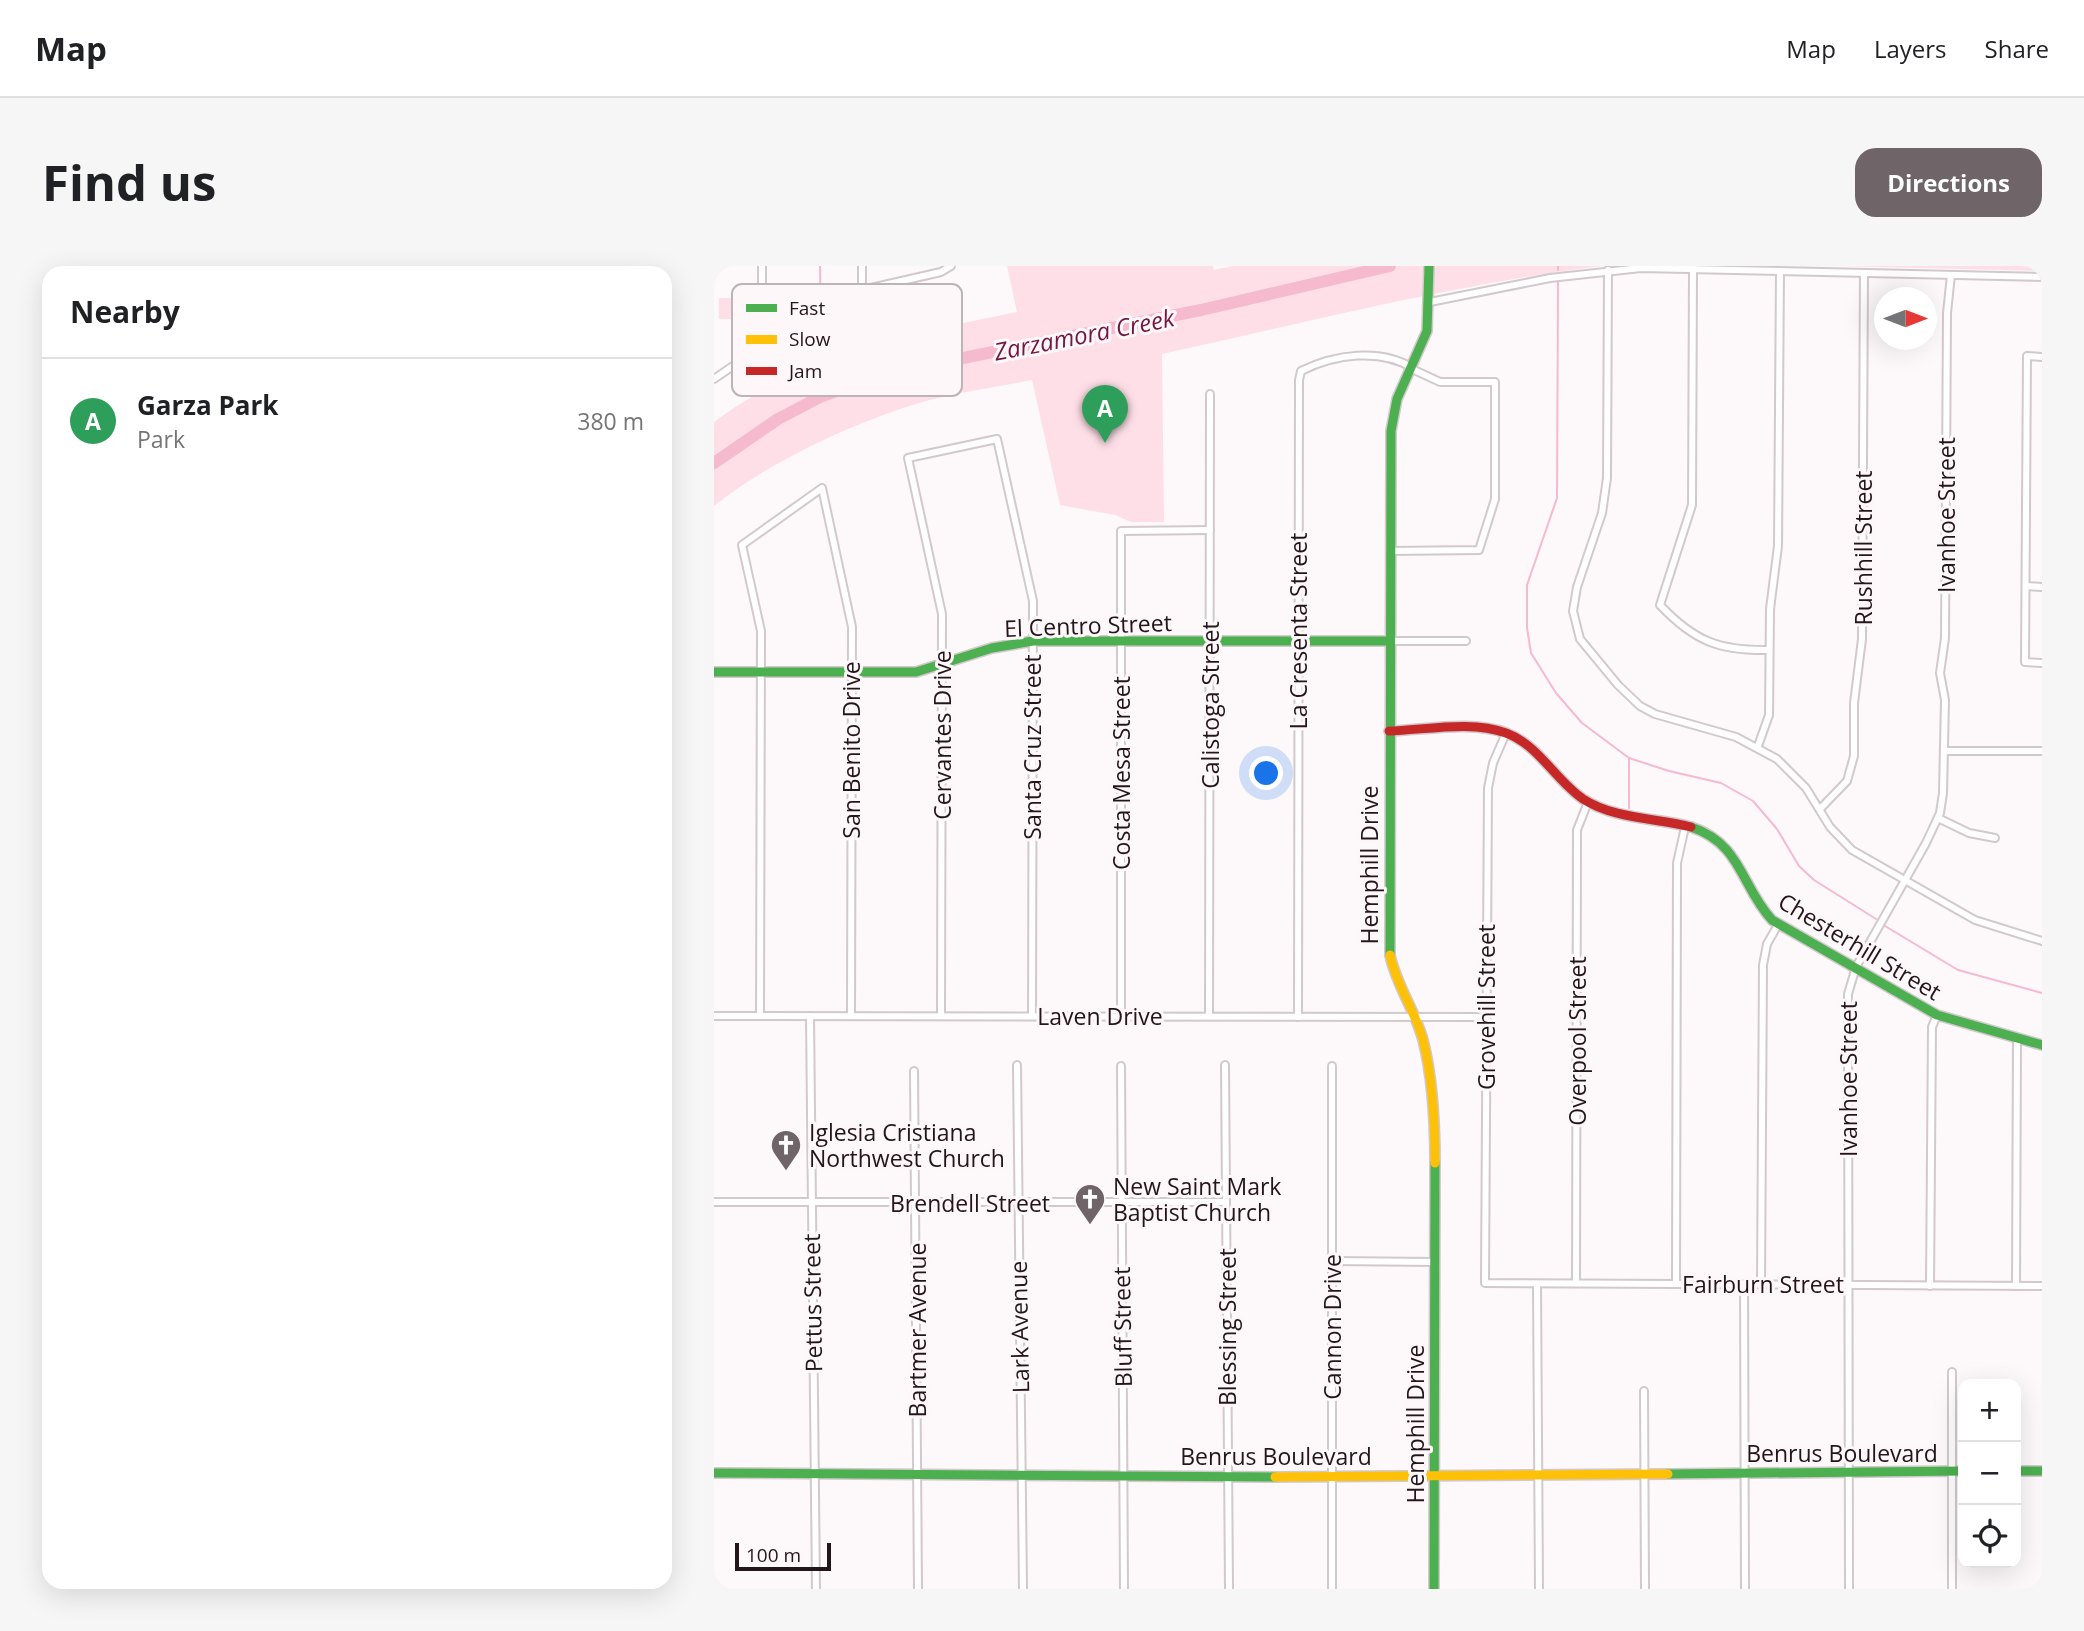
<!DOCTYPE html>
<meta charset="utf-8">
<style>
:root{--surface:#fff;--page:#f6f6f6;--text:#202124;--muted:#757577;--line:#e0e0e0;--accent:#6f6568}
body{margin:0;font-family:"Open Sans",sans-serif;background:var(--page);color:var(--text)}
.controls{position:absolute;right:21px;bottom:21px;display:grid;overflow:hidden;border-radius:14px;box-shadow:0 7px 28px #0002}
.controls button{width:63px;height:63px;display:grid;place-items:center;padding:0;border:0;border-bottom:2px solid var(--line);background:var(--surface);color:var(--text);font:35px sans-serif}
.compass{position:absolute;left:1160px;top:21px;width:63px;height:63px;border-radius:50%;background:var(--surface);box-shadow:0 7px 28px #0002;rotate:90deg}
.scale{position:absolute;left:21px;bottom:18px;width:96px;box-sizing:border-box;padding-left:7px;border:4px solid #22161a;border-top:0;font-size:19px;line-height:24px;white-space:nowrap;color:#22161a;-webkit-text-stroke:5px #fef7f9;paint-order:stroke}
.you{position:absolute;left:553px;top:508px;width:24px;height:24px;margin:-18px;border:5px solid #fff;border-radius:50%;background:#1a73e8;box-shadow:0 0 0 10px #1a73e833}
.badge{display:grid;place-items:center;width:46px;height:46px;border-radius:50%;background:var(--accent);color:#fff;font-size:23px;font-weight:700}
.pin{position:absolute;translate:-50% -58px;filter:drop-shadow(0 2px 4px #0008)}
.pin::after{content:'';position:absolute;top:37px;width:24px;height:21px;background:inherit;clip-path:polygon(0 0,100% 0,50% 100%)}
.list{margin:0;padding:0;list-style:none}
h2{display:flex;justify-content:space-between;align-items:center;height:91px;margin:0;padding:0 28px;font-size:30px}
h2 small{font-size:23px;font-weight:400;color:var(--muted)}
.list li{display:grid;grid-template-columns:46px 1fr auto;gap:21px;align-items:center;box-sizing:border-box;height:126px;padding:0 28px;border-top:2px solid var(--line)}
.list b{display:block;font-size:26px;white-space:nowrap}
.list p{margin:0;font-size:23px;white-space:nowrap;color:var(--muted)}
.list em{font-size:23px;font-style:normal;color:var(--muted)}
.icon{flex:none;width:38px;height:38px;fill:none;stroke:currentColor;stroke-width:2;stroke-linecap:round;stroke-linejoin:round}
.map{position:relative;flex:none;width:1328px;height:1323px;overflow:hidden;border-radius:21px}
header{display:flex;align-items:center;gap:42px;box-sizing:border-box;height:98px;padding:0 35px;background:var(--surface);border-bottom:2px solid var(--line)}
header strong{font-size:33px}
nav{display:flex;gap:38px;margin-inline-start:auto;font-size:24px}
.intro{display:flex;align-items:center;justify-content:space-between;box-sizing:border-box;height:168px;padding:0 42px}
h1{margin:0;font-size:49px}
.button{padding:18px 32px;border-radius:21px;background:var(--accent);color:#fff;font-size:24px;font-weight:700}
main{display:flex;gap:42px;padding:0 42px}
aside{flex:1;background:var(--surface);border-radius:21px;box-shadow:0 7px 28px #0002}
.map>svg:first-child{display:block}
</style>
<header>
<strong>Map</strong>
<nav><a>Map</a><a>Layers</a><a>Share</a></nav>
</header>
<div class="intro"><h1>Find us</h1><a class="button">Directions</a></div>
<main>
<aside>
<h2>Nearby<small></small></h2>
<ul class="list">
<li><span class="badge" style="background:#2e9e5b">A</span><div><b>Garza Park</b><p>Park</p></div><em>380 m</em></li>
</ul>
</aside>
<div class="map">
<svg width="1328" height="1323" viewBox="0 0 1328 1323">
<rect width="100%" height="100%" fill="#fdf8fa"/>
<!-- green -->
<g fill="#fedfe8">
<path d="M 293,0 L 499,0 L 500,4 L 518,0 L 888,0 C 740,18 594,56 448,88 L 450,256 L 417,256 L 401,249 L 346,239 L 318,114 C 283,121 246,126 212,135 C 145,154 54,196 0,240 L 0,156 C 90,89 195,68 303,46 Z"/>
<polygon points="1123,0 1328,0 1328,5"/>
<rect x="5" y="32" width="12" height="21"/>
</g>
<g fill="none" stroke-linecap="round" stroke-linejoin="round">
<!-- stream -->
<g stroke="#f5bace" stroke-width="2">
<polyline points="106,0 108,130"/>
<polyline points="844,0 844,4"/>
<polyline points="844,17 843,232 813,319 813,362 817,387 842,427 868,457 915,492 915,542"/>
<polyline points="915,492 955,505 1007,517 1039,535 1063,563 1085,600 1100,614 1162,653"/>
<polyline points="1171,660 1244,704 1328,727"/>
</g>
<!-- river -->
<polyline stroke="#f5bace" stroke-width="12" points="0,197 64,153 108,130 170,108 487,44 676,0"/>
<!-- street casing -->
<g stroke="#d2c9cc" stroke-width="10">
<g id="street">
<polyline points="148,0 148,24 227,6 237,0"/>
<path d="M 979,2 L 978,239 L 946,339 C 980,375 1005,385 1055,384"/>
<polyline points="894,4 893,212 888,247 863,321 859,345 866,373 904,419 926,440 941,448 1022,471 1063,493 1092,522 1116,561 1138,584 1261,654 1328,675"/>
<polyline points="716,36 836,12 927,2 1328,11"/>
<polyline points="1328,91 1313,90 1311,396 1328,397"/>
<polyline points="0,113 48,80 48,0"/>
<polyline points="676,285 765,284 781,233 781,116 726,116 698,103"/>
<polyline points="1312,320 1328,321"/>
<polyline points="676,375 752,375"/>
<polyline points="792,467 779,497 774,522 771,1017 1328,1020"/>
<polyline points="1044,480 1055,449 1056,343 1064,280 1066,5"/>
<polyline points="1230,485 1328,485"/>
<polyline points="1106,543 1133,515 1140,490 1140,437 1148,373 1150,7"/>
<polyline points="1224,552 1255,567 1281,572"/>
<polyline points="0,750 772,751"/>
<polyline points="46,750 47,365 28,279 108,222 138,361 137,750"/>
<polyline points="96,750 102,1323"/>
<polyline points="227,750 228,348 194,192 283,173 319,335 318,750"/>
<polyline points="407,750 407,265 496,264"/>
<polyline points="495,750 496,128"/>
<path d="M 584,751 L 585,114 L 587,105 C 621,88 666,82 699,102"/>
<polyline points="303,799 309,1323"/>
<polyline points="511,799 515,1323"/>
<polyline points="407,800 410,1323"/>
<polyline points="200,805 204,1323"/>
<polyline points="0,936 512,936"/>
<polyline points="618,995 721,996"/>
<polyline points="862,1017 863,564 874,536"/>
<polyline points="823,1018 825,1323"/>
<polyline points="962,1018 963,597 971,561"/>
<polyline points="1030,1018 1031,1323"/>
<polyline points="1047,1018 1049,699 1053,678 1065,657"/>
<polyline points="1216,1020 1218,761 1223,749"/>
<polyline points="1302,1020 1303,772"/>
<polyline points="1238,1106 1238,1323"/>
<polyline points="930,1125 931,1323"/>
<polyline points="618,1323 618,800"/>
<polyline points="1135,1323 1134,728 1142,701 1212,577 1226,547 1229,527 1231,434 1226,407 1231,372 1233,47 1237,9"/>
</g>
</g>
<!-- fast casing -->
<g stroke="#d2c9cc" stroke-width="12">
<g id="fast">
<polyline points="0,406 202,406 278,382 319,375 676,375"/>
<path d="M 977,561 C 1028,578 1026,619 1058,654 L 1223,749 L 1328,779"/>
<polyline points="676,689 677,165 683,133 713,65 715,0"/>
<polyline points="1302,1205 1328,1205"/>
<polyline points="0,1207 561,1211"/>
<polyline points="954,1208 1249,1205"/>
<polyline points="720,1323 721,897"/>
</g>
</g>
<!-- slow casing -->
<g stroke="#d2c9cc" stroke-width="12">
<g id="slow">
<path d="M 676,689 C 682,719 701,744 709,774 C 719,813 721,857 721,897"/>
<polyline points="561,1211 954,1208"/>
</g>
</g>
<!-- jam casing -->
<g stroke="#d2c9cc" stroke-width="12">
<path id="jam" d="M 675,465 C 711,464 758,454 792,467 C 825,479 841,514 869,533 C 900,553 942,552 977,561"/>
</g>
<!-- street -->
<use href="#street" stroke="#fffefe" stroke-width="6"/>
<!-- fast -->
<use href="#fast" stroke="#4caf50" stroke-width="9"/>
<!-- slow -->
<use href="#slow" stroke="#ffc107" stroke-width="9"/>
<!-- jam -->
<use href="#jam" stroke="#c62828" stroke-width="9"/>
</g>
<!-- icons -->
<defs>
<g id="church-pin" transform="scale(1.575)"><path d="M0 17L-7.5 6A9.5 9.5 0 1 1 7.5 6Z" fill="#6f6568" stroke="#fef7f9"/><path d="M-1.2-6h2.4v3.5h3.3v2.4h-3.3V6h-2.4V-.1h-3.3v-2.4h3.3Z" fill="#fff"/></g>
</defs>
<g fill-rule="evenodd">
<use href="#church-pin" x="72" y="879"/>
<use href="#church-pin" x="376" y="933"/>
</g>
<g text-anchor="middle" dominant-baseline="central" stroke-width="6" stroke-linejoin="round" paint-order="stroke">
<!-- street labels -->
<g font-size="23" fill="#22161a" stroke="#fef7f9">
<text transform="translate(1232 249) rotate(-90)">Ivanhoe Street</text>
<text transform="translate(1149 282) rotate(-90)">Rushhill Street</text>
<text transform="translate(374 359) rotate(-2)">El Centro Street</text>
<text transform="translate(584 365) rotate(-90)">La Cresenta Street</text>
<text transform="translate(496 439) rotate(-90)">Calistoga Street</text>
<text transform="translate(228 469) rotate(-90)">Cervantes Drive</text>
<text transform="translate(318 481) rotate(-90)">Santa Cruz Street</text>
<text transform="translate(137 484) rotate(-90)">San Benito Drive</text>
<text transform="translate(407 507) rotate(-90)">Costa Mesa Street</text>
<text transform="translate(655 599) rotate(-90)">Hemphill Drive</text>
<text transform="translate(1146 680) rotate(31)">Chesterhill Street</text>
<text transform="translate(772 741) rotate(-90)">Grovehill Street</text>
<text x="386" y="750">Laven Drive</text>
<text transform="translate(863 775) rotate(-90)">Overpool Street</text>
<text transform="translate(1134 813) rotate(-90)">Ivanhoe Street</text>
<text x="256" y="937">Brendell Street</text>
<text x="1049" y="1018">Fairburn Street</text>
<text transform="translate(98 1037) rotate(-91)">Pettus Street</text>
<text transform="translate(305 1061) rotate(-91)">Lark Avenue</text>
<text transform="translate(408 1061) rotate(-91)">Bluff Street</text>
<text transform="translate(513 1061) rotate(-90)">Blessing Street</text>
<text transform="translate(618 1061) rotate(-90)">Cannon Drive</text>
<text transform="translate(203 1064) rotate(-90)">Bartmer Avenue</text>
<text transform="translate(701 1158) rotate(-90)">Hemphill Drive</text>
<text x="1128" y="1187">Benrus Boulevard</text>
<text x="562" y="1190">Benrus Boulevard</text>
</g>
<!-- poi labels -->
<g font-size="23" fill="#22161a" stroke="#fef7f9" text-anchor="start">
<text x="95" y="866">Iglesia Cristiana<tspan x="95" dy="26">Northwest Church</tspan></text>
<text x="399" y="920">New Saint Mark<tspan x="399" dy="26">Baptist Church</tspan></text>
</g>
<!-- water labels -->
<g font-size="24" font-style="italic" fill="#731640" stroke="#fef7f9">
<text transform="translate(370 68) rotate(-11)">Zarzamora Creek</text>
</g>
</g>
<!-- legend -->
<rect x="18" y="18" width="230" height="112" rx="10" fill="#fef7f9" stroke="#bcb4b6" stroke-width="2"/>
<rect x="32" y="38" width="31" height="8" fill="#4caf50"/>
<rect x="32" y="69" width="31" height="9" fill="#ffc107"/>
<rect x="32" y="101" width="31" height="8" fill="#c62828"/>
<g font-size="19" fill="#22161a">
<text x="75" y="49">Fast</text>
<text x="75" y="80">Slow</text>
<text x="75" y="112">Jam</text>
</g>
</svg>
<div class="controls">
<button>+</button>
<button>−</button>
<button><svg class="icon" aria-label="locate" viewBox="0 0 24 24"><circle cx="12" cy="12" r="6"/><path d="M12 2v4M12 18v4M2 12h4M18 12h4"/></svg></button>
</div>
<svg class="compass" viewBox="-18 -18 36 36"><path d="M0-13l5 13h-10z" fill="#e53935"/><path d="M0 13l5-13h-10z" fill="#757577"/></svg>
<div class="scale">100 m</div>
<div class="you"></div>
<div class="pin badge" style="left:391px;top:177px;background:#2e9e5b">A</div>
</div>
</main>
